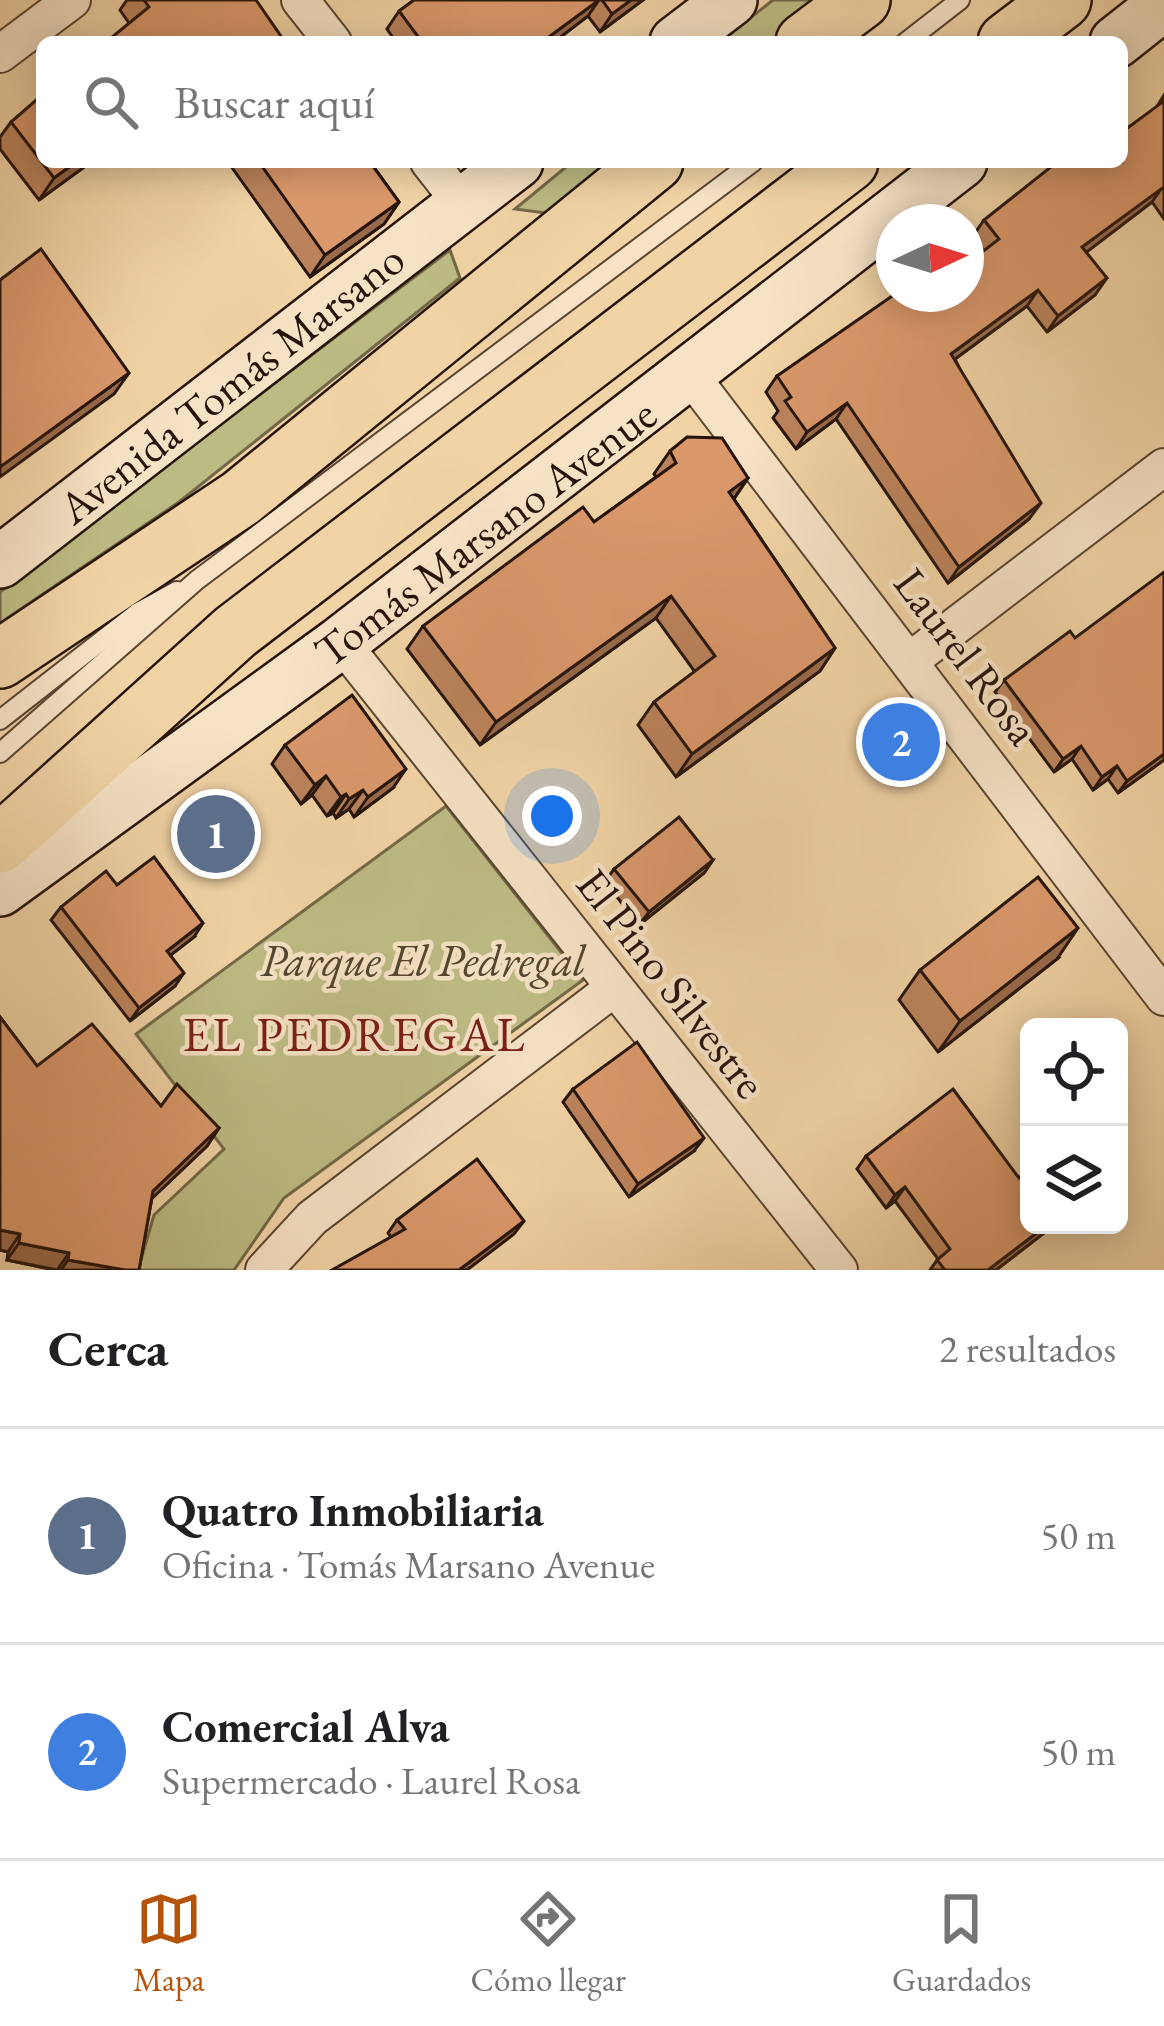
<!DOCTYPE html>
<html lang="es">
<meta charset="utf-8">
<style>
:root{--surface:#fff;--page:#f2f2f2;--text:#202124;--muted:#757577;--line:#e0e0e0;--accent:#b45309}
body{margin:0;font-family:"EB Garamond",serif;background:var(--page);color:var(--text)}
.controls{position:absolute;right:36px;bottom:36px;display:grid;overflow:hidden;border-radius:18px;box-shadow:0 6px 30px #0003}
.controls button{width:108px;height:108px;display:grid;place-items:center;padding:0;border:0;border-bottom:3px solid var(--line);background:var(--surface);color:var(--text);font:60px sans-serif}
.compass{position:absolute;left:876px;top:204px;width:108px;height:108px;border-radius:50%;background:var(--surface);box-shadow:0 6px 30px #0003;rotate:86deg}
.you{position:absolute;left:552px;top:816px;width:42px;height:42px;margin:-30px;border:9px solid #fff;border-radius:50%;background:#1a73e8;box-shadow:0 0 0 18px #1a73e833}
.badge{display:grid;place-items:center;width:78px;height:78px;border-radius:50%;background:var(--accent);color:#fff;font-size:39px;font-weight:700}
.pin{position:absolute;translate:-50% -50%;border:6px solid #fff;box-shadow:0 3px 12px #0006}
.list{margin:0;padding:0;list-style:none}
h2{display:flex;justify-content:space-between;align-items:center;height:156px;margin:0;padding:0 48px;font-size:51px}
h2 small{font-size:39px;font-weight:400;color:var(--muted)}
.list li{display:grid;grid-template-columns:78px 1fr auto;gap:36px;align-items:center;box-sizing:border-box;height:216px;padding:0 48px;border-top:3px solid var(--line)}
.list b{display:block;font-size:45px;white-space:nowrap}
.list p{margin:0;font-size:39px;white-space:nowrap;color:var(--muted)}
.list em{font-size:39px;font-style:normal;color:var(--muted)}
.icon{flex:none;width:66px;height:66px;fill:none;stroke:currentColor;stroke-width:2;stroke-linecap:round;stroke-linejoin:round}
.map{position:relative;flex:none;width:1164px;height:1270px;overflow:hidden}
.search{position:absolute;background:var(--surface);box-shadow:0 6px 30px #0003;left:36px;right:36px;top:36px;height:132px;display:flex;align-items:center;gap:30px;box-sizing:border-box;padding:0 42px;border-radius:18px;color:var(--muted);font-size:45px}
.sheet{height:588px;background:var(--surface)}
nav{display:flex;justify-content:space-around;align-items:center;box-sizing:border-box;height:168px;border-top:3px solid var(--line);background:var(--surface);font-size:33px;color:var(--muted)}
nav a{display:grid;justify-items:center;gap:6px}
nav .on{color:var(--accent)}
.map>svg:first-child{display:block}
</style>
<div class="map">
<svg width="1164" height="1270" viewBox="0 0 1164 1270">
<rect width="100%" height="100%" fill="#f1d3a6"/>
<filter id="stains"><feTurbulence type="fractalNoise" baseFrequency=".00167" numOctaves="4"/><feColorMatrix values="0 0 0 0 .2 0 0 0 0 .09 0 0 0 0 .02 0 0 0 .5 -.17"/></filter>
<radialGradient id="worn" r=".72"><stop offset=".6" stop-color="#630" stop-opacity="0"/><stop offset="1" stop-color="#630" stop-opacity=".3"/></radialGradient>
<!-- green -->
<g fill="#bdbb84" stroke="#726848" stroke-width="3">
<polygon points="773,0 830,0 775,42 720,42"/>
<polygon points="572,162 620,162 553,214 515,209"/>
<polygon points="450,250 460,278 179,502 0,623 0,592"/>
<polygon points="446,806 583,980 284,1198 234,1270 138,1270 154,1215 224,1149 136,1034"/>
</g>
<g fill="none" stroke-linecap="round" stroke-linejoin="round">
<!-- lane casing -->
<g stroke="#594432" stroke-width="22">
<g id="lane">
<polyline points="906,42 960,0"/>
<polyline points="0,720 137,613 177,591"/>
<polyline points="0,753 197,580 753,162"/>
</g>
</g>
<!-- street casing -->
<g stroke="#594432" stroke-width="40">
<g id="street">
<polyline points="300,0 333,42"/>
<polyline points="0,54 72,0"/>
<polyline points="429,162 462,204"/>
<polyline points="691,376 1164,997"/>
<polyline points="341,642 839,1270"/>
<polyline points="911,660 1164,467"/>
<polyline points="264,1270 312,1218 614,988"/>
</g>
</g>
<!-- secondary casing -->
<g stroke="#26140b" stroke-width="56">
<g id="secondary">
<polyline points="676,42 731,0"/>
<polyline points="1116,42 1164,4"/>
<polyline points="0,562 517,162"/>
<polyline points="0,890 341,642 961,162"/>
</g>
</g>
<!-- primary casing -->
<g stroke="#26140b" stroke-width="62">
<g id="primary">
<polyline points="805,42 861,0"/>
<polyline points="1007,42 1062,0"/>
<polyline points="0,659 241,498 654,162"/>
<polyline points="0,844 235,632 849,162"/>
</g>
</g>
<!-- lane -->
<use href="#lane" stroke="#f6e2c5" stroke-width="18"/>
<!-- street -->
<use href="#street" stroke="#f6e2c5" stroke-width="36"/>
<!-- secondary -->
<use href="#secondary" stroke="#f6e2c5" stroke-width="51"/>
<!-- primary -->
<use href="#primary" stroke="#f1d3a6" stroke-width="57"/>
</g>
<!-- wall -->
<g fill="#bb835c" stroke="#26140b" stroke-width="3">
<polygon points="127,0 256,0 129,23 120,10"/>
<polygon points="414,0 643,0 600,32 588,16 554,42 396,42 387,29 399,11"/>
<polygon points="1164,95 1164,219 1152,202 1086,252 1095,295 1047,332 1027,306 955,359 1029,519 948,583 836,419 796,449 773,418 778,411 766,392 777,376 921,298 969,267 977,256 984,251 973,236 984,220 1122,162"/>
<polygon points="11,122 91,162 39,200 0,149 0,137"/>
<polygon points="228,162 370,162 399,202 384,224 310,277"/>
<polygon points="670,451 748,478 734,499 835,648 820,671 676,777 638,725 654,702 695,672 656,618 480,745 407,649 423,626 594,522 656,477 654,474"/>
<polygon points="1075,638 1164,760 1118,793 1108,779 1093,790 1072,759 1054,772 995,692 1004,680"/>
<polygon points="285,745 393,788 354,817 349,809 336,818 333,813 327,816 312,795 301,804 272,764"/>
<polygon points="713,860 704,873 639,925 605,882 614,869"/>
<polygon points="61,907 194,937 170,955 175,986 130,1021 51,920"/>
<polygon points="1057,959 938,1052 899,1000 920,970"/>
<polygon points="0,1017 37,1066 161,1106 219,1128 207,1146 152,1198 139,1270 54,1270 7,1260 8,1252 0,1250"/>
<polygon points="573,1089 694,1151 629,1197 563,1102"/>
<polygon points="866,1156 1029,1225 1052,1225 1048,1230 996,1270 930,1270 938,1259 895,1201 886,1208 857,1169"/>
<polygon points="397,1220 514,1234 391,1237 388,1233"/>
</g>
<!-- shaded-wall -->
<g fill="#996a4b" stroke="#26140b" stroke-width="3">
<polygon points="599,0 588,16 554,42 542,42"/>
<polygon points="631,0 643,0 600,32 612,14"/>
<polygon points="76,162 91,162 39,200 54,178"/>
<polygon points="1163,186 1152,202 1071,264 1082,247"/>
<polygon points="399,202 384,224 310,277 325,255"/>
<polygon points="1107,278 1095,295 1047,332 1058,316"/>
<polygon points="1038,290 1027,306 940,370 951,354"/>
<polygon points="129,373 114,394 0,477 0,467"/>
<polygon points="847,403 836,419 796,449 807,432"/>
<polygon points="748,478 732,501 729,492"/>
<polygon points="1041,503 1029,519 948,583 959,567"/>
<polygon points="671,596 656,618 480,745 496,722"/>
<polygon points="835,648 820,671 676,777 692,754"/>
<polygon points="1081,746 1072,759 1054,772 1063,759"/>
<polygon points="1164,754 1164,760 1118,793 1127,781"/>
<polygon points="1117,766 1108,779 1093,790 1102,777"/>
<polygon points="406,769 393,788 354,817 368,797"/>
<polygon points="326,776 312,795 301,804 315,785"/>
<polygon points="363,790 349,809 336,818 349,799"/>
<polygon points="346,794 333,813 327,816 341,797"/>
<polygon points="713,860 704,873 639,925 649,912"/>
<polygon points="203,923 194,937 158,965 167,951"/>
<polygon points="1078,928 1057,959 938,1052 960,1021"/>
<polygon points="184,973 175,986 130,1021 139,1008"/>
<polygon points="219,1128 207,1146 141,1209 153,1191"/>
<polygon points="704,1138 694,1151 629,1197 638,1184"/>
<polygon points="905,1187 895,1201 886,1208 895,1195"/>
<polygon points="524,1221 514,1234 467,1270 459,1270"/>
<polygon points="1047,1225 1052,1225 1048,1230 996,1270 988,1270"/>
<polygon points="0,1230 20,1234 8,1252 0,1250"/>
<polygon points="19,1243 69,1253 57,1270 7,1260"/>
<polygon points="68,1260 125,1270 61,1270"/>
</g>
<!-- building -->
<g fill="#da986b" stroke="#26140b" stroke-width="3">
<polygon points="144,0 256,0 285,42 106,42 149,7"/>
<polygon points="414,0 599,0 542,42 422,42 399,11"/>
<polygon points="602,0 631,0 612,14"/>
<polygon points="42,95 42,162 76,162 54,178 11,122"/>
<polygon points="1164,101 1164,187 1082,247 1107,278 1058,316 1038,290 951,354 1041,503 959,567 847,403 807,432 785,401 791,397 777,376 895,294 918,294 921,298 928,294 966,294 966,269 980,260 977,256 999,239 984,220 1057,162 1122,162 1122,132"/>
<polygon points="259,162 370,162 399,202 325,255"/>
<polygon points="41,249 129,373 0,467 0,280"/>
<polygon points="687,437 722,438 748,478 729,492 835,648 692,754 654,702 715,656 671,596 496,722 423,626 583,507 594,522 676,463 670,451"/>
<polygon points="1164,572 1164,754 1127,781 1117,766 1102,777 1081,746 1063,759 1004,680 1070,631 1075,638"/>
<polygon points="352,695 406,769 368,797 363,790 349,799 346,794 341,797 326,776 315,785 285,745"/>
<polygon points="679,817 713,860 649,912 614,869"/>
<polygon points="154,857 203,923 167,951 184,973 139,1008 61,907 106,871 117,885"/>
<polygon points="1038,877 1078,928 960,1021 920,970"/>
<polygon points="0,1017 37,1066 92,1024 161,1106 177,1084 219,1128 153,1191 139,1270 125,1270 68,1260 69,1253 19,1243 20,1234 0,1230"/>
<polygon points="637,1042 704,1138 638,1184 573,1089"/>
<polygon points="953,1089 1019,1178 1025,1173 1029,1179 1029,1225 1047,1225 988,1270 945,1270 937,1260 950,1249 905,1187 895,1195 866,1156"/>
<polygon points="477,1159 524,1221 459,1270 332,1270 405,1229 397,1220"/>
</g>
<g text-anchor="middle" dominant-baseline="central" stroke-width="9" stroke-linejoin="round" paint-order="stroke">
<!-- street labels -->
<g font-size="45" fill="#26140b" stroke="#f6e2c5">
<text transform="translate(231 383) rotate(-38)">Avenida Tomás Marsano</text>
<text transform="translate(485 532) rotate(-37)">Tomás Marsano Avenue</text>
<text transform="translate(967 656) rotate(53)">Laurel Rosa</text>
<text transform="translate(672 983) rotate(52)">El Pino Silvestre</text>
</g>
<!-- park labels -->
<g font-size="45" font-style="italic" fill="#53462f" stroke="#f6e2c5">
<text x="423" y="960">Parque El Pedregal</text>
</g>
<!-- neighbourhood labels -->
<g font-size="48" letter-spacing="3" fill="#7a1f14" stroke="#f6e2c5">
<text x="355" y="1034">EL PEDREGAL</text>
</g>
</g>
<rect width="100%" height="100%" filter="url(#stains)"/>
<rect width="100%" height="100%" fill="url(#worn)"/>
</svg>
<div class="controls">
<button><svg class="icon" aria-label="locate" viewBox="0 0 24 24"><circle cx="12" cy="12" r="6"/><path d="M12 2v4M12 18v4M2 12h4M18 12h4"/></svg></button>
<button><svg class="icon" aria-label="layers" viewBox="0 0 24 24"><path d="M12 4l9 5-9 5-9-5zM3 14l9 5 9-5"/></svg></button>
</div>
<svg class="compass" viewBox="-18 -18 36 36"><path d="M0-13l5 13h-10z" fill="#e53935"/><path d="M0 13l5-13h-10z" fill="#757577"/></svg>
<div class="you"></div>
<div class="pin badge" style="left:216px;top:834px;background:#5c6f8a">1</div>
<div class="pin badge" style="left:901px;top:742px;background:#3f7fe0">2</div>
<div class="search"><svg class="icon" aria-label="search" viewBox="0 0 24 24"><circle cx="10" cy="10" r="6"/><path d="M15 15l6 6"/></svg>Buscar aquí</div>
</div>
<section class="sheet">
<h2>Cerca<small>2 resultados</small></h2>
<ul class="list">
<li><span class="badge" style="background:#5c6f8a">1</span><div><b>Quatro Inmobiliaria</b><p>Oficina · Tomás Marsano Avenue</p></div><em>50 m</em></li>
<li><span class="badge" style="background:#3f7fe0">2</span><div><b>Comercial Alva</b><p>Supermercado · Laurel Rosa</p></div><em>50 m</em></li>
</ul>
</section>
<nav>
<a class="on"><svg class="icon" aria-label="map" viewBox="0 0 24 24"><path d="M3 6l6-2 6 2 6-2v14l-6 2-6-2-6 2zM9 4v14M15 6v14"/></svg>Mapa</a>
<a><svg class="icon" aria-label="directions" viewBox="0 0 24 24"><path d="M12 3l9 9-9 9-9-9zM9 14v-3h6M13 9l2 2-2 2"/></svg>Cómo llegar</a>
<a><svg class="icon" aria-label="saved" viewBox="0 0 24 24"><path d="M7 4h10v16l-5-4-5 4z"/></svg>Guardados</a>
</nav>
